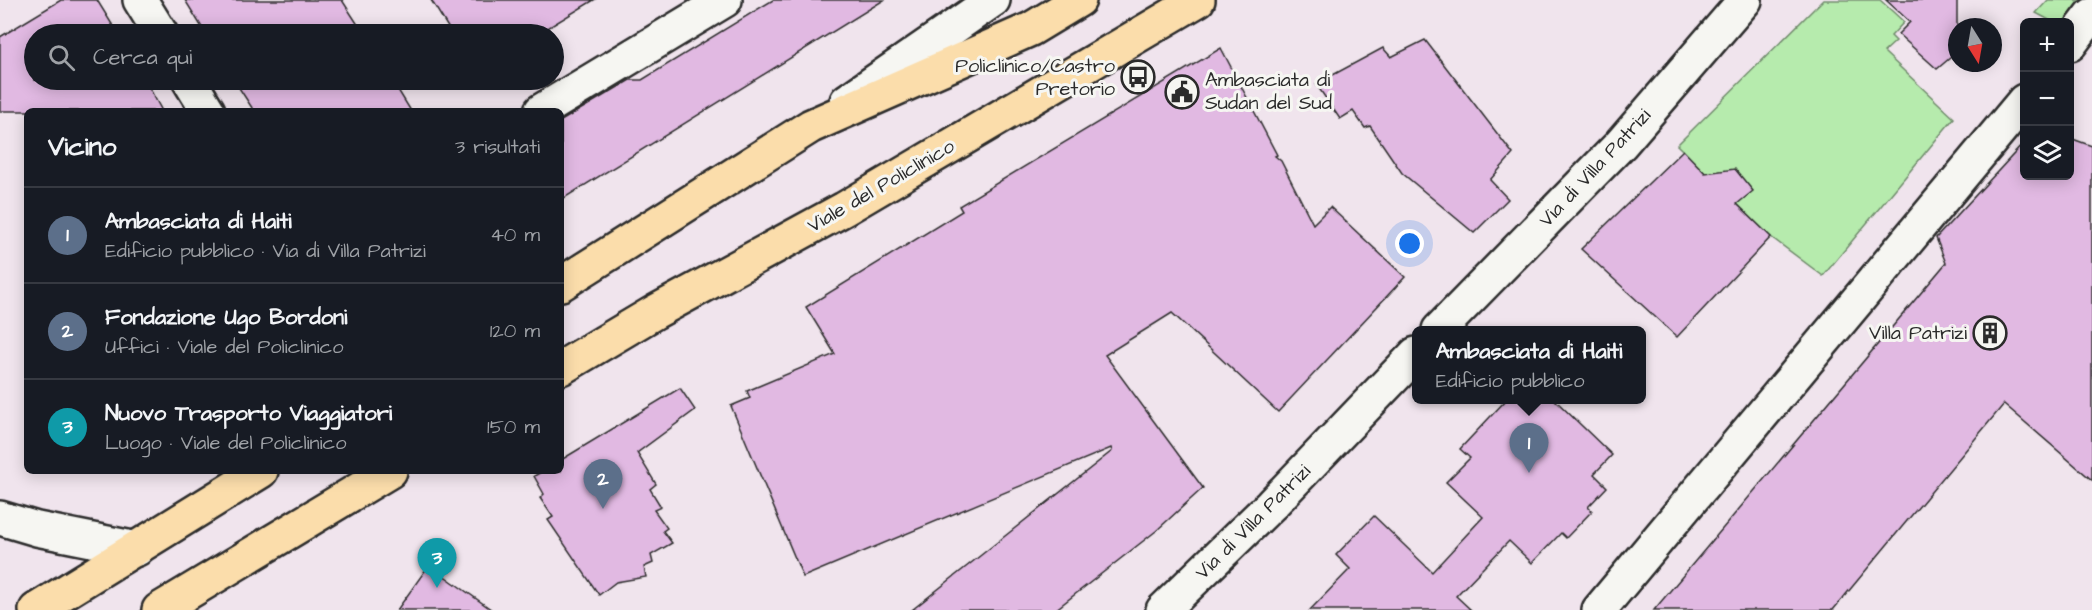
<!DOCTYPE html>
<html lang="it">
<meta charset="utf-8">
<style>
:root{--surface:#171b24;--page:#242831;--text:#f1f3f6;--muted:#9ea1a6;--line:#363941;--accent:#ea580c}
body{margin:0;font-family:"Architects Daughter",sans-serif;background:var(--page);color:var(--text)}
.controls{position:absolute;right:18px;top:18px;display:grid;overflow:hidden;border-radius:9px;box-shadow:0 3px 15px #0003}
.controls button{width:54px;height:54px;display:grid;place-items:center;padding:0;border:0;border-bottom:2px solid var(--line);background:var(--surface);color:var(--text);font:30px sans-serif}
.compass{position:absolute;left:1948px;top:18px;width:54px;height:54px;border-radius:50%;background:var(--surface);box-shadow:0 3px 15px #0003;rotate:169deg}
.you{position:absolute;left:1410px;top:244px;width:21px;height:21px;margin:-15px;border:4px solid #fff;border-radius:50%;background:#1a73e8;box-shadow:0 0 0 9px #1a73e833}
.badge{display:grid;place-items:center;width:39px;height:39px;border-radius:50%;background:var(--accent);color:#fff;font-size:20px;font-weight:700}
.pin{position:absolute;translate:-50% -50px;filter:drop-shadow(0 2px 3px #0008)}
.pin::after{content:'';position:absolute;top:32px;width:21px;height:18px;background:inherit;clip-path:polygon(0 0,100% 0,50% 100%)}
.popup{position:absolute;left:1412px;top:326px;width:234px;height:78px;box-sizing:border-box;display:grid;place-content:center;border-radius:9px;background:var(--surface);filter:drop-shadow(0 2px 4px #0005);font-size:20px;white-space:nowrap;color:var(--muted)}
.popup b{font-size:22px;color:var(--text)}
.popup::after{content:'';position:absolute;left:50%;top:100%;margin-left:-12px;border:12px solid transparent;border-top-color:var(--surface)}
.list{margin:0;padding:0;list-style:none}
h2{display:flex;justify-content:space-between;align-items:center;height:78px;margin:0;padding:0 24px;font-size:26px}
h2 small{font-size:20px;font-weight:400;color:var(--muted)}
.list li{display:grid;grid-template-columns:39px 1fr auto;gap:18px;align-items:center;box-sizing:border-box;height:96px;padding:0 24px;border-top:2px solid var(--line)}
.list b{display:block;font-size:22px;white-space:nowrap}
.list p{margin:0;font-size:20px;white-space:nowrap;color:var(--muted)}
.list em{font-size:20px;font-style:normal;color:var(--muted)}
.icon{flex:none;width:33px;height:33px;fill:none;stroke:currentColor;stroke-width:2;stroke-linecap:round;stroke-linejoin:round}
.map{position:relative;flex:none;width:2092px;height:610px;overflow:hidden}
.search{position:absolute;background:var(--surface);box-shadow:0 3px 15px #0003;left:24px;top:24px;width:540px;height:66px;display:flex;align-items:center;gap:15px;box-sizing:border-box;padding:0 21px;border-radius:33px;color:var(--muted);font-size:22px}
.panel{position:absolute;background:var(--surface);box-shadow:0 3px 15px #0003;left:24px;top:108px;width:540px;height:366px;border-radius:9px}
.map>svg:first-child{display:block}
</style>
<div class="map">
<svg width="2092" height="610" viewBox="0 0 2092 610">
<rect width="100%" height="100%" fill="#f0e4ed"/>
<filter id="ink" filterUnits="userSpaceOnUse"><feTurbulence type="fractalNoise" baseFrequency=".0167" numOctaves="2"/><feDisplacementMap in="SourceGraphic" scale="12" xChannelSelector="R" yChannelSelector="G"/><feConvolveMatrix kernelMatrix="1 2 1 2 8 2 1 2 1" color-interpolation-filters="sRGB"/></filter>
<g filter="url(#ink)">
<!-- green -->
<g fill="#b6ebad" stroke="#708b6c" stroke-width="1.5">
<polygon points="1823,0 1880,0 1904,22 1891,36 1896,41 1884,52 1954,118 1823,276 1771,237 1677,145"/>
<polygon points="2048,0 2092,0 2068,22 2053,22 2036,13"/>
</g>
<!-- building -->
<g fill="#e1b9e2" stroke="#2b2b2b" stroke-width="1.5">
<polygon points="61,0 97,0 118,34 34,34 34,80 145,80 162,111 0,111 0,37"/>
<polygon points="185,0 342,0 364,34 206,34"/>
<polygon points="431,0 594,0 538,34 452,34"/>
<polygon points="773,0 884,0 561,200 561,121 630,80 642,80"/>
<polygon points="1886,0 1957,0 1957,52 1937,69 1898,34 1910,22"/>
<polygon points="1425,40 1513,154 1490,180 1508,199 1474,233 1402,173 1370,126 1365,128 1353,111 1340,119 1316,84 1383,48 1391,57"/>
<polygon points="1221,48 1277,155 1275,156 1281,161 1313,224 1330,207 1405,277 1278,412 1172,313 1105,355 1203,488 1156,531 1055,610 912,610 1112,451 1111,448 803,577 731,406 750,398 747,391 835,354 806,307 962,211 959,206"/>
<polygon points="234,80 392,80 411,111 254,111"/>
<polygon points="2070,138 2092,146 2092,480 2004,404 1833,610 1654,610 1946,263 1936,238 2025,142 2025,176 2070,176"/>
<polygon points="1683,150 1705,173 1735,169 1753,191 1737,204 1771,237 1677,337 1581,249"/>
<polygon points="680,388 695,410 637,453 656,484 650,489 661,507 654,510 667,528 663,531 672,543 651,555 653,563 644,567 646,577 616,582 599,595 548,520 553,517 540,498 544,494 534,476 543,471 561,471 561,460"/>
<polygon points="1507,399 1554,399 1612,455 1594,474 1607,487 1588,507 1592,511 1566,538 1561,533 1532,563 1509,541 1456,596 1471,610 1310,610 1350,569 1336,555 1374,516 1432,572 1483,517 1446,482 1470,458 1460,449"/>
<polygon points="429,565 492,610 397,610"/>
</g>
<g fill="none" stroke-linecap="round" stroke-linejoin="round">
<!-- minor casing -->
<g stroke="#2b2b2b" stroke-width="38">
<g id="minor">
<polyline points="140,0 161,34"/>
<polyline points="2070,44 2092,15"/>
<polyline points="189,80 208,111"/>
<polyline points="847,101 993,0"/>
<polyline points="541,111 725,0"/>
<polyline points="1439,330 1621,144 1745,0"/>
<polyline points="0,518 37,529 137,549"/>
<polyline points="1163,610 1271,505 1416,354"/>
<polyline points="1599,610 2024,101"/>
</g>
</g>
<!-- major casing -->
<g stroke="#2b2b2b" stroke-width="38">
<g id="major">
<polyline points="561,284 811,126 1031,29 1079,0"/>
<polyline points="561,368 655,312 844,209 1198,0"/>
<polyline points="36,610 261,471"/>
<polyline points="159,610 390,471"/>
</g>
</g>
<!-- minor -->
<use href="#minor" stroke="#f6f6f2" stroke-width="33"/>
<!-- major -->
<use href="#major" stroke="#fbddab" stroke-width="33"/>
</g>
</g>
<!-- icons -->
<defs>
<g id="bus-ring" transform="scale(1.725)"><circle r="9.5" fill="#f6f6f2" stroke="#2b2b2b" stroke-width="1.5"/><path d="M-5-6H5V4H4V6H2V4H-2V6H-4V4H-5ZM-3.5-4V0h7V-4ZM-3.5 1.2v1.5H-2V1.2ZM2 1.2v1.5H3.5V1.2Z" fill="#2b2b2b"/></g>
<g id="civic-ring" transform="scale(1.725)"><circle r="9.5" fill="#f6f6f2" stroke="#2b2b2b" stroke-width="1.5"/><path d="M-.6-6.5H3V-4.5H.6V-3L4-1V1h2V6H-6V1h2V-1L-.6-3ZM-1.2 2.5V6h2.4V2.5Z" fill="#2b2b2b"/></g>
<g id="building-ring" transform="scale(1.725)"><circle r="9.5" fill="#f6f6f2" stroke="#2b2b2b" stroke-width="1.5"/><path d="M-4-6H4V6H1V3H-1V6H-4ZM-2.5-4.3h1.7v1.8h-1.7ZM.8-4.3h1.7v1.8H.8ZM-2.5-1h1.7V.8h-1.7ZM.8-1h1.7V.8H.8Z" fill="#2b2b2b"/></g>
</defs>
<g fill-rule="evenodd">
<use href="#bus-ring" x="1138" y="77"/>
<use href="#civic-ring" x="1182" y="92"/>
<use href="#building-ring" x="1990" y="333"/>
</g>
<g text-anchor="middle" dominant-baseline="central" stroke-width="6" stroke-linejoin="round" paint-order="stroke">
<!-- poi labels -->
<g font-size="20" fill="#2b2b2b" stroke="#f6f6f2" text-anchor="end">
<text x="1115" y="66">Policlinico/Castro<tspan x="1115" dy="23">Pretorio</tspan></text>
<text x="1205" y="80" text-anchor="start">Ambasciata di<tspan x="1205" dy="23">Sudan del Sud</tspan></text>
<text x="1967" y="333">Villa Patrizi</text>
</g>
<!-- street labels -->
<g font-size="20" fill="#2b2b2b" stroke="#f6f6f2">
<text transform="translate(1595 168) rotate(-47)">Via di Villa Patrizi</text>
<text transform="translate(881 186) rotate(-30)">Viale del Policlinico</text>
<text transform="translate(1253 522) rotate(-45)">Via di Villa Patrizi</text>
</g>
</g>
</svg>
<div class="controls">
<button>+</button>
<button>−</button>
<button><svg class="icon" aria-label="layers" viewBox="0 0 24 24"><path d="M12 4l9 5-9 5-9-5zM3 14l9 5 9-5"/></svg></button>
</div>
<svg class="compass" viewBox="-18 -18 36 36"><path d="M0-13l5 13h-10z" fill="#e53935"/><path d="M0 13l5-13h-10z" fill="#9ea1a6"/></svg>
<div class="you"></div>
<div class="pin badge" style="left:1529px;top:473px;background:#5c6f8a">1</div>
<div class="popup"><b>Ambasciata di Haiti</b>Edificio pubblico</div>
<div class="pin badge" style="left:603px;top:509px;background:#5c6f8a">2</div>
<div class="pin badge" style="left:437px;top:588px;background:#0f9aa8">3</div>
<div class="search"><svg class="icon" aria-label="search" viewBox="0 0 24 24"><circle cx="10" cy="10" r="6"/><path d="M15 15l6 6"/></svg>Cerca qui</div>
<section class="panel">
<h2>Vicino<small>3 risultati</small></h2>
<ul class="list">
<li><span class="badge" style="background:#5c6f8a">1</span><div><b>Ambasciata di Haiti</b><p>Edificio pubblico · Via di Villa Patrizi</p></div><em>40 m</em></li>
<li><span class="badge" style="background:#5c6f8a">2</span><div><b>Fondazione Ugo Bordoni</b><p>Uffici · Viale del Policlinico</p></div><em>120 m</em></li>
<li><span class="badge" style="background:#0f9aa8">3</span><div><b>Nuovo Trasporto Viaggiatori</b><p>Luogo · Viale del Policlinico</p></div><em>150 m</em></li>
</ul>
</section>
</div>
